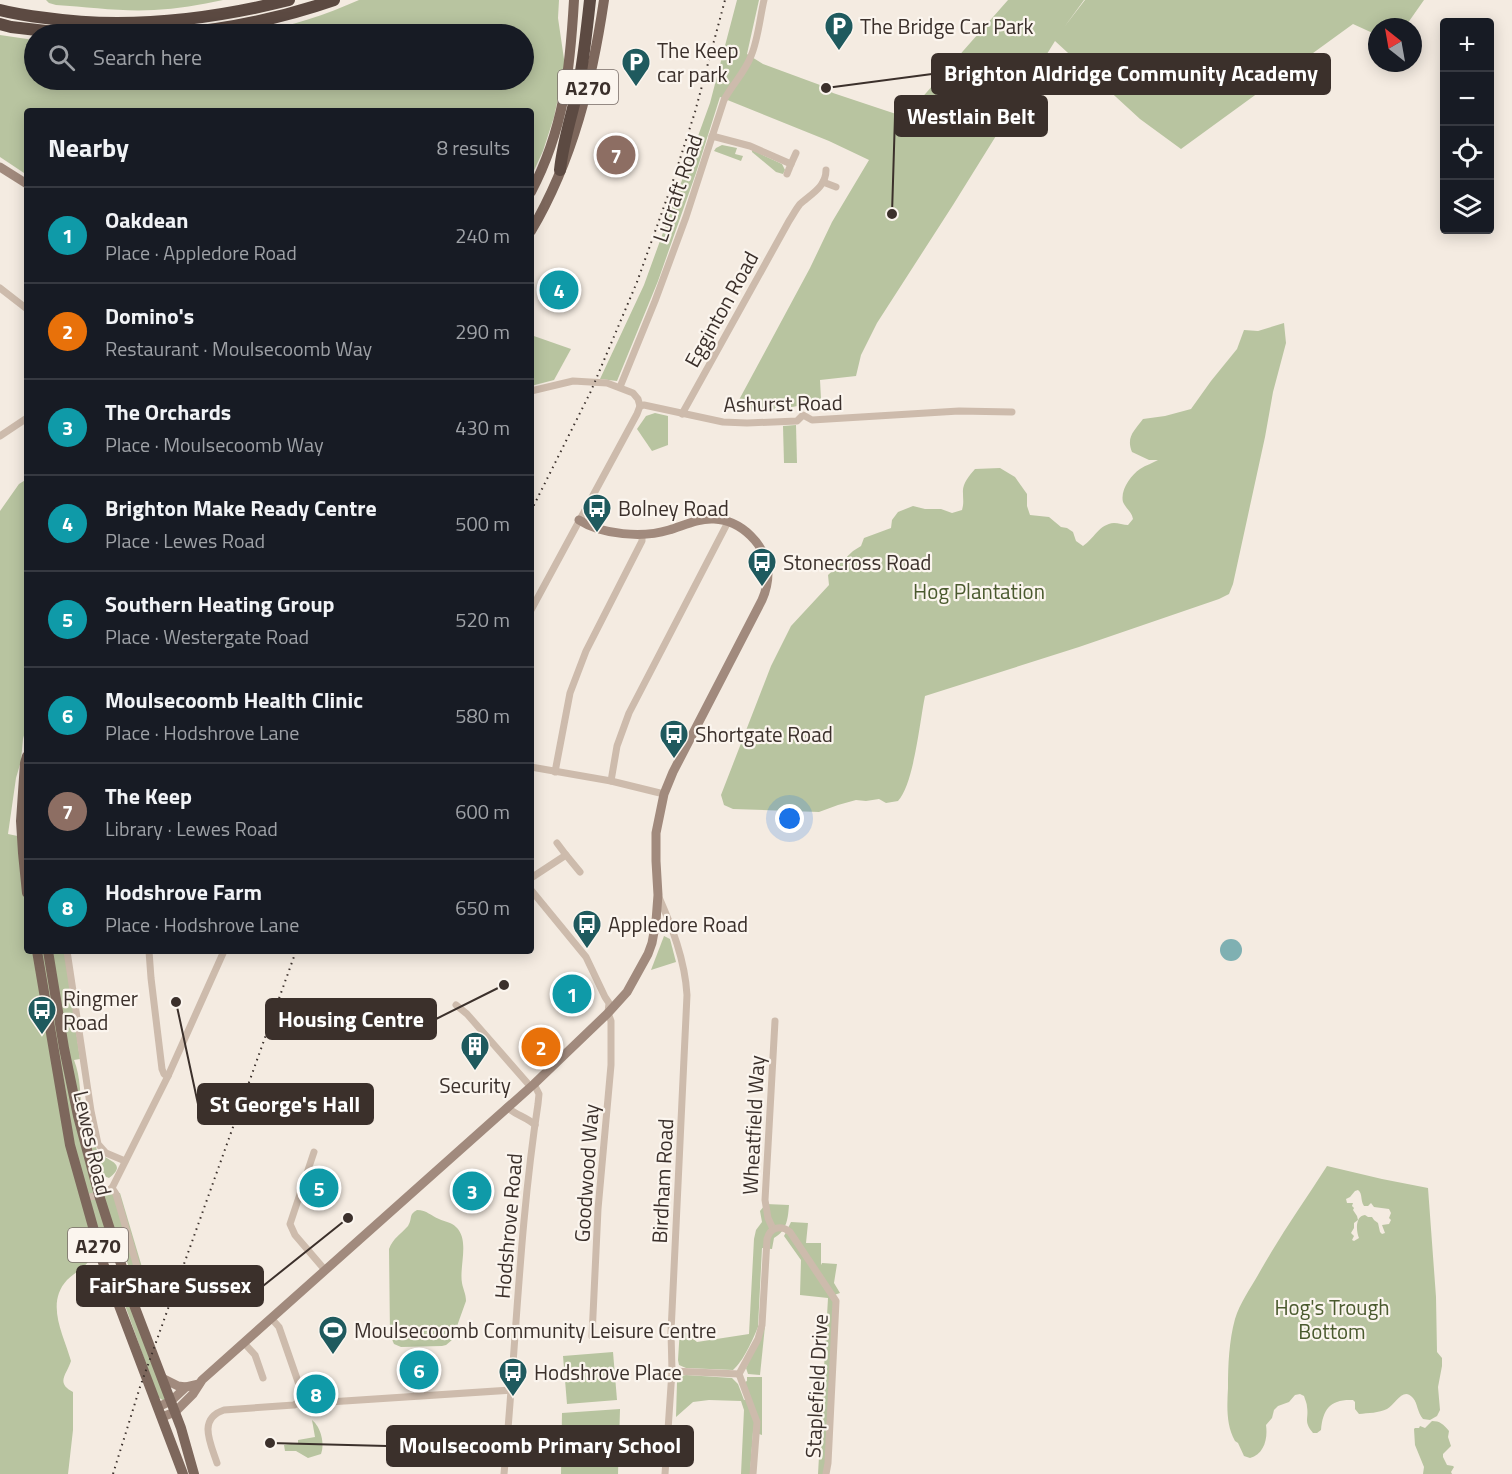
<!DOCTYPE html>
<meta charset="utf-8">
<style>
:root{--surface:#171b24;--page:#242831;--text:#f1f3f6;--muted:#9ea1a6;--line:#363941;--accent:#8c9099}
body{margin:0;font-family:"Titillium Web",sans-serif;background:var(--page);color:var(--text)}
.controls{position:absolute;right:18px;top:18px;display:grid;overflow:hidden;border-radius:6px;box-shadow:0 3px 15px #0003}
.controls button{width:54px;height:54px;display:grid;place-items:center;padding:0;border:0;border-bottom:2px solid var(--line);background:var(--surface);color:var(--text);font:30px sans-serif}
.compass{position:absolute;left:1368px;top:18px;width:54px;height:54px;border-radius:50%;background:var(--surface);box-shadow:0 3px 15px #0003;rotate:329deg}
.you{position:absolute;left:790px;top:819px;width:21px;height:21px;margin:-15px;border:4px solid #fff;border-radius:50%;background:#1a73e8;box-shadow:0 0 0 9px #1a73e833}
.badge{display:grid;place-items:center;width:39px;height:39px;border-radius:50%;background:var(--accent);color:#fff;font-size:20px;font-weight:700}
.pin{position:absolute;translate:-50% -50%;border:3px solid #fff;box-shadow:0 2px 6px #0006}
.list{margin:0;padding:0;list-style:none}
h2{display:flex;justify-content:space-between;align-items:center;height:78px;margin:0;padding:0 24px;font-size:26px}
h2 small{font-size:20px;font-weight:400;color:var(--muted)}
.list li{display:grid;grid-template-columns:39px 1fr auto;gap:18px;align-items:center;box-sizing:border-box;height:96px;padding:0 24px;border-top:2px solid var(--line)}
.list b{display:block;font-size:22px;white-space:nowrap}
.list p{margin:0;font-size:20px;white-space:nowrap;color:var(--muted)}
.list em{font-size:20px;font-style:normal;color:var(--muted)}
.icon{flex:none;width:33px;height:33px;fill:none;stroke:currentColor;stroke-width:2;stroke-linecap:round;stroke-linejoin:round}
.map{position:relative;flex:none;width:1512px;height:1474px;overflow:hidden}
.search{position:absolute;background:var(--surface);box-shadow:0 3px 15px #0003;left:24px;top:24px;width:510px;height:66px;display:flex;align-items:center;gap:15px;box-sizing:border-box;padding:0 21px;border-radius:33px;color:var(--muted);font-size:22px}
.panel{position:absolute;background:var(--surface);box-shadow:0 3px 15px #0003;left:24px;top:108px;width:510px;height:846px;border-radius:6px}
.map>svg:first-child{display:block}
</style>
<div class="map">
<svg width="1512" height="1474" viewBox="0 0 1512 1474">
<rect width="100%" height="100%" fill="#f4ebe1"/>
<!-- green -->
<g fill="#b8c4a0" fill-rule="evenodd">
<path d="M 46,0 L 223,0 C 200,5 177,9 154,10 C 122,12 89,7 56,5 L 49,3 Z"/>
<path d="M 359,0 L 559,0 L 558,18 L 565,66 L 554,117 L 543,151 L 531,177 L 531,111 L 27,111 L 27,175 L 0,157 L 0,35 L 34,40 L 34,80 L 524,80 L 524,34 L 244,34 C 284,29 323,16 359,0 Z"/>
<path d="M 737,0 L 759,0 L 747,54 L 763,64 L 820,85 L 833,93 L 899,115 L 904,118 L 1008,0 L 1084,0 L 1065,26 L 1085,0 L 1424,0 L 1405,27 L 1377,27 L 1377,35 L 1353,24 L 1181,149 L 1140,119 L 1055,41 L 953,205 L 877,323 L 861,355 L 856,376 L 820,380 L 821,399 C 798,410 758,410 733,411 L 810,268 L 832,222 L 869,160 L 829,141 L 720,97 L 696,173 L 658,281 L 617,381 L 600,379 L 644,285 L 710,103 Z"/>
<polygon points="722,145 737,148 735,154 743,156 741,161 714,151 716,148"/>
<polygon points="752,150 782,164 785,170 783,174 776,172 752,152"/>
<path d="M 1284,323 L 1286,343 L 1273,392 L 1265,437 L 1233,584 L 1229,594 L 1219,599 L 1079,647 L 925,696 C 920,720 914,784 898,801 L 886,803 L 879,799 L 866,801 L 856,800 L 838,805 L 819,812 L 733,809 L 724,805 L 721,795 L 771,666 L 791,626 L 829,585 L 828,575 L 853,551 L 861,546 L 864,538 L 891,528 L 892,520 L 898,512 L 913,506 L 925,509 L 941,509 L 952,513 L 962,510 C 964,503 963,500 963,493 C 962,484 969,476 975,469 L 1000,468 L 1015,477 L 1027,494 L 1027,506 L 1030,515 L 1049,517 L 1061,527 L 1067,528 L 1073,532 L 1076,541 L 1083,546 C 1094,539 1099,524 1114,523 C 1118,523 1124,525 1128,525 L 1133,519 C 1132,512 1126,509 1123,502 C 1120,490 1131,475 1140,469 C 1146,465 1153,463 1158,460 L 1149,460 L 1132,452 C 1126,437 1134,431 1143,419 L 1165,416 L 1191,409 L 1211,381 L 1237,349 L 1244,330 L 1258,331 Z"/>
<polygon points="531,335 571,349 554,380 531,386"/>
<polygon points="655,413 668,416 668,445 652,451 637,429 646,416"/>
<polygon points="796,425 797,463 784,463 783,426"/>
<path d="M 27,479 L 27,724 L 23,739 L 21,761 L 16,778 L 8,834 L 27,838 L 27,951 L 65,951 L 80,1059 L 74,1060 C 81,1078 80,1096 82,1114 C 84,1125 88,1137 91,1148 L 96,1147 C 98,1152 98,1152 102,1155 C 112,1162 126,1165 109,1178 L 104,1176 L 101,1178 L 106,1193 L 120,1193 L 144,1274 L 138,1294 L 121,1244 L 91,1248 L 89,1253 L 91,1258 C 83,1270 76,1271 67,1280 C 45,1304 64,1335 71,1361 C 67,1374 55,1383 73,1392 L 73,1430 L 68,1474 L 0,1474 L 0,511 L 19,484 Z"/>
<polygon points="664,936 670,939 676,962 651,970"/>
<path d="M 1327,1166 L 1382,1179 L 1428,1188 L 1436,1297 L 1437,1352 L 1442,1358 L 1442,1366 L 1438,1387 L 1440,1410 L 1437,1416 L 1430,1420 L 1423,1419 C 1417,1412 1418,1404 1413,1398 C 1403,1386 1396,1404 1387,1409 C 1379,1413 1368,1413 1359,1414 L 1355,1409 L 1355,1402 L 1353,1400 C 1330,1399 1323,1409 1321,1430 L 1317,1433 L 1313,1433 C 1303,1421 1309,1419 1307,1407 C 1307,1403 1305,1400 1304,1396 L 1300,1394 L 1295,1395 L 1289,1402 L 1278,1406 L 1274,1410 L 1272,1418 L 1266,1425 C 1268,1439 1264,1454 1250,1458 L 1244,1456 L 1238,1443 L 1235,1441 C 1226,1425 1227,1406 1228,1388 C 1228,1365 1229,1341 1235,1319 C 1240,1303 1250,1289 1258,1275 C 1279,1237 1304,1202 1327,1166 ZM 1358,1190 C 1363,1194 1360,1200 1364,1206 L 1368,1206 L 1371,1203 L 1374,1207 L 1389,1209 L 1391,1213 L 1389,1218 L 1391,1220 L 1389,1224 L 1382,1225 L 1385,1233 L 1382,1234 L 1380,1232 L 1378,1223 L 1374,1220 L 1372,1217 L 1368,1217 L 1365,1215 C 1355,1216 1356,1231 1359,1238 L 1354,1241 L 1352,1240 L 1354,1236 L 1351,1233 L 1354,1228 L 1354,1223 L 1358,1220 L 1357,1216 L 1353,1210 L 1354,1208 L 1352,1206 L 1353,1203 L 1347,1203 L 1346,1199 L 1350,1197 L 1355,1191 Z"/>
<path d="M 766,1204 L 789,1205 C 788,1218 787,1231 774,1238 L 772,1249 L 762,1248 L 758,1327 C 753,1339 743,1362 733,1370 L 686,1368 L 679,1365 L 678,1360 L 680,1328 L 697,1342 L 749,1334 L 754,1239 L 756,1230 L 762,1222 L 760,1211 Z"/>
<path d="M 417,1210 C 427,1210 431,1216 439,1219 C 445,1222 451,1222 456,1227 C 470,1240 459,1266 462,1283 C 463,1289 466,1294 466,1301 L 452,1340 L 446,1345 L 442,1346 L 401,1347 L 394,1344 L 390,1335 L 389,1249 C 393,1238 401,1234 408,1226 C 413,1218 408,1215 417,1210 Z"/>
<polygon points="791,1222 808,1223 806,1243 821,1243 821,1265 822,1263 837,1264 834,1283 840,1293 831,1296 835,1302 825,1474 818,1474 828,1298 800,1295 801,1260 784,1236"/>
<polygon points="114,1271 120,1276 166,1399 164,1401 158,1397 113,1272"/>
<polygon points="765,1326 760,1375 748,1374 746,1368"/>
<polygon points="613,1352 617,1400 567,1404 563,1356"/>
<polygon points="686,1375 732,1378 738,1384 744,1400 751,1398 745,1382 747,1381 747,1377 762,1377 762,1435 753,1432 750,1474 741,1474 744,1410 741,1401 709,1400 693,1402 676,1417 677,1382 681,1376"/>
<polygon points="620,1409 618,1474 561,1474 562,1413"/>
<path d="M 312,1420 C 321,1427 325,1444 321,1454 L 308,1458 L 296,1451 L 285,1451 L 284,1445 L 298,1443 L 298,1440 L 315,1437 Z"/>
<path d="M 1432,1421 C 1440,1421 1443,1424 1449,1431 L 1448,1437 L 1451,1446 L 1443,1454 L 1443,1457 L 1447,1465 L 1453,1466 L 1454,1467 L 1451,1472 L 1452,1474 L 1423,1474 L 1424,1467 L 1415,1445 L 1414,1429 L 1415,1428 L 1419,1428 L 1420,1426 L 1425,1428 Z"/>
</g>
<!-- water -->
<circle fill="#7fb0b2" cx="1231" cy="950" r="11"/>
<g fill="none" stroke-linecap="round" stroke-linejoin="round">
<!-- street -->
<g stroke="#cdbbac" stroke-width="7">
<polyline points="712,136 750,146 791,164 796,153"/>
<polyline points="787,174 791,164"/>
<polyline points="823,182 836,187"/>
<polyline points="0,288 27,309"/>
<path d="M 620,387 L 655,301 L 686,217 L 724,100 C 732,85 745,72 751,56 C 758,40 760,17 764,0"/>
<polyline points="531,391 573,381 607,383 633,393 638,399 640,406 644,405 723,422 747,423 797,421 803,415 812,420 959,411 1012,412"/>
<path d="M 682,414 L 789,221 C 793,215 796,209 800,204 C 811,194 826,187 826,170"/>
<polyline points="0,436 27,418"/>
<polyline points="531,610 637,414 640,406"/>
<polyline points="531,767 611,781 664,794"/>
<polyline points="555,772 570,693 586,651 642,541 642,535"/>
<polyline points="611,781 617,746 629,713 728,522"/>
<polyline points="557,843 566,855"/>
<polyline points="531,878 566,855 580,872"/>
<polyline points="531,890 586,957 605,997 609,1003 608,1013 611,1021 611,1065 598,1209 592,1336"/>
<path d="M 658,895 C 672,927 685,960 687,995 L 671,1332 L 672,1371 L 665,1474"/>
<polyline points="67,951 91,1111 98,1144 106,1153 125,1161"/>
<polyline points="149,951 151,978 162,1069 164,1074 168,1076"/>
<polyline points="456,1005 467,1014 530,1086"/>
<path d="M 507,1107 C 515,1115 527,1117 535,1125"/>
<polyline points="314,1152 290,1224 295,1235 325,1270"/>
<polyline points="112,1188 116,1194 138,1270"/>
<polyline points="85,1198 99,1195 112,1188 168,1076 224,951"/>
<polyline points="773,1229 768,1218 765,1200 775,1021"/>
<polyline points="271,1318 279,1327 303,1396 306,1399"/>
<polyline points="244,1343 255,1355 263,1378"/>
<polyline points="672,1371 739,1374"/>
<polyline points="306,1399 314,1403 512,1390"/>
<path d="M 217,1463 C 211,1444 197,1419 224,1410 L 294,1405 L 306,1399"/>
<path d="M 504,1474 C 516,1351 519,1227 538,1104 L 539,1094 L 534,1084"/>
<path d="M 753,1474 L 757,1422 L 739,1374 L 758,1339 L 762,1325 L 767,1239 C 770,1228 780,1224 790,1232 L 836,1301 L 828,1463 L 826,1474"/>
</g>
<!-- secondary -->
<g stroke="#a18a7d" stroke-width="9">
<polyline points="0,167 27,184"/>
<polyline points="162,1378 178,1386 186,1387"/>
<polyline points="158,1407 171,1401 186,1387 199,1384"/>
<path d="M 162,1417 L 175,1412 L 193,1394 L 202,1380 L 534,1084 L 608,1013 L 627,992 L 648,954 L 652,943 L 656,921 L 658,895 L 656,861 L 656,833 L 664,794 L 673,772 L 762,600 C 766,591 768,582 768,573 C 767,545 741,520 714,519 C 698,518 683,526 669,530 C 643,538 602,535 579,520"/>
</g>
<!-- primary -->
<g stroke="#7d675c" stroke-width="10">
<path d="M 531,192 C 564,129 570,70 574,0"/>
<path d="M 531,231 C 573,160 592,81 604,0"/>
<polyline points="27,756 25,763 21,821 23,853 27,893"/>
<polyline points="37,951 70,1145 104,1266 183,1474"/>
<polyline points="48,951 64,1048 72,1087 78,1116 99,1195 134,1305 181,1428 194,1474"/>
</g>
<!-- highway -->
<g stroke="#5c4a42" stroke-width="12">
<path d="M 0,10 C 15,14 30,16 46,18 C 128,30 209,20 289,0"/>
<polyline points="0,24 11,27 72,34"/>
<path d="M 175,34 C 229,29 282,18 334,0"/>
<path d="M 560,170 C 563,140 573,112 579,83 C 584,56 587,28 590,0"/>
</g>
<!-- rail -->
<g stroke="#3b302b" stroke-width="2" stroke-dasharray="1.5 4.5" stroke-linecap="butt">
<polyline points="531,511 591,391 637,282 671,187 695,112 725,0"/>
<polyline points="113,1474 140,1387 296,951"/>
</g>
</g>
<!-- icons -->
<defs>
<g id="parking-pin" transform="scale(1.5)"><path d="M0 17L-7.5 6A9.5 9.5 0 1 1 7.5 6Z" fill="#1f5a5e" stroke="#fbf5ee"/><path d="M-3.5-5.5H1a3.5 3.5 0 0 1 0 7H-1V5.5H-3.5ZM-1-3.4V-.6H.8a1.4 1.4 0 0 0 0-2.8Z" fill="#fff"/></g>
<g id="bus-pin" transform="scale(1.5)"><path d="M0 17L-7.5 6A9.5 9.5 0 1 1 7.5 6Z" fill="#1f5a5e" stroke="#fbf5ee"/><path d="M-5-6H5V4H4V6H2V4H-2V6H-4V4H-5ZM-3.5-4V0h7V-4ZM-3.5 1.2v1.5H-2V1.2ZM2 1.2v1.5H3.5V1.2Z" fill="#fff"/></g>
<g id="building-pin" transform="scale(1.5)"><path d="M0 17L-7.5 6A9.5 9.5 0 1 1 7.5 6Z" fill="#1f5a5e" stroke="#fbf5ee"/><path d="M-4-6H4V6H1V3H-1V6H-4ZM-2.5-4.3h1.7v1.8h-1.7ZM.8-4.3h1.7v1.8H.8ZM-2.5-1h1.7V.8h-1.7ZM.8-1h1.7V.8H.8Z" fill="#fff"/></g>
<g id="stadium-pin" transform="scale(1.5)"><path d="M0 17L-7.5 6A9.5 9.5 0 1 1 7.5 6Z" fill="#1f5a5e" stroke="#fbf5ee"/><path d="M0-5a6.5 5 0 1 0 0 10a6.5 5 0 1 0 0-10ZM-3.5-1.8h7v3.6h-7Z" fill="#fff"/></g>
</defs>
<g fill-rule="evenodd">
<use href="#parking-pin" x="839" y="26"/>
<use href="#parking-pin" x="636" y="62"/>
<use href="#bus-pin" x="597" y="508"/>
<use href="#bus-pin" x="762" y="562"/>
<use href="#bus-pin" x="674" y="734"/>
<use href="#bus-pin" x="587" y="924"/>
<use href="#bus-pin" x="42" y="1010"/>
<use href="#building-pin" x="475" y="1046"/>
<use href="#stadium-pin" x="333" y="1330"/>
<use href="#bus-pin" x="513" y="1372"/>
</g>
<g text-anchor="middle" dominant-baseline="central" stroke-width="4.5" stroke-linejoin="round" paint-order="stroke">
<!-- shield labels -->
<g fill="#fbf5ee" stroke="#756b66" stroke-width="1.5">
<rect x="558" y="70" width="60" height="34" rx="4.5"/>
<rect x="68" y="1228" width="60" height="34" rx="4.5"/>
</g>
<g font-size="20" font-weight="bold" fill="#3b302b">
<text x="588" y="87">A270</text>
<text x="98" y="1245">A270</text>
</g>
<!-- poi labels -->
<g font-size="21" fill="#3b302b" stroke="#fbf5ee" text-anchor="start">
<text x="860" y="26">The Bridge Car Park</text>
<text x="657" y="50">The Keep<tspan x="657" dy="24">car park</tspan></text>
<text x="618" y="508">Bolney Road</text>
<text x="783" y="562">Stonecross Road</text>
<text x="695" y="734">Shortgate Road</text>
<text x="608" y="924">Appledore Road</text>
<text x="63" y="998">Ringmer<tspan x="63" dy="24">Road</tspan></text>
<text x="475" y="1085" text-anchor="middle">Security</text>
<text x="354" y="1330">Moulsecoomb Community Leisure Centre</text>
<text x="534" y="1372">Hodshrove Place</text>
</g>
<!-- street labels -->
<g font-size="21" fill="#3b302b" stroke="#fbf5ee">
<text transform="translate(677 188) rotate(-71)">Lucraft Road</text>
<text transform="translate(721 309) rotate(-61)">Egginton Road</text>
<text transform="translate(783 403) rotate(-1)">Ashurst Road</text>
<text transform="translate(753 1125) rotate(-87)">Wheatfield Way</text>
<text transform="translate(93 1143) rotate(77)">Lewes Road</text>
<text transform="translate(586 1173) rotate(-86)">Goodwood Way</text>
<text transform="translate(662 1181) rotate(-87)">Birdham Road</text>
<text transform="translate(508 1226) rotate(-85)">Hodshrove Road</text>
<text transform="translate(816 1386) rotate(-87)">Staplefield Drive</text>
</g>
<!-- park labels -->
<g font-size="21" fill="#4a5a2e" stroke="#fbf5ee">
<text x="979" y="591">Hog Plantation</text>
<text x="1332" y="1307">Hog's Trough<tspan x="1332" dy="24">Bottom</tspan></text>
</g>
</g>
<!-- callouts -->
<path fill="none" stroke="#3b302b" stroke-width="2" d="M826 88L932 74M892 214L895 116M504 985L436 1019M176 1002L198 1104M348 1218L263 1286M270 1443L387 1446"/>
<g fill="#3b302b" stroke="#fbf5ee" stroke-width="2">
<circle cx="826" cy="88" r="6"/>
<circle cx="892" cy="214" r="6"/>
<circle cx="504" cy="985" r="6"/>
<circle cx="176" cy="1002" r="6"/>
<circle cx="348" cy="1218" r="6"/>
<circle cx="270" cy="1443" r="6"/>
</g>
<g fill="#3b302b" stroke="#3b302b" stroke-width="2">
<rect x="932" y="54" width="398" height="40" rx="6"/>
<rect x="895" y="96" width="152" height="40" rx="6"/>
<rect x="266" y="999" width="170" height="40" rx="6"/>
<rect x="198" y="1084" width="175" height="40" rx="6"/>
<rect x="77" y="1266" width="186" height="40" rx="6"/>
<rect x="387" y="1426" width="306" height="40" rx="6"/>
</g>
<g font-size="22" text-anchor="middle" font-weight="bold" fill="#fff">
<text x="1131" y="81">Brighton Aldridge Community Academy</text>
<text x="971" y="124">Westlain Belt</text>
<text x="351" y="1027">Housing Centre</text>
<text x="285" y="1112">St George's Hall</text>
<text x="170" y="1293">FairShare Sussex</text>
<text x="540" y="1453">Moulsecoomb Primary School</text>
</g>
</svg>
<div class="controls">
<button>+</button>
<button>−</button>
<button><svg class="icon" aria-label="locate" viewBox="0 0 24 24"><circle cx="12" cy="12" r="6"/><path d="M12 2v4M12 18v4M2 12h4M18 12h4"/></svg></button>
<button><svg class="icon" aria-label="layers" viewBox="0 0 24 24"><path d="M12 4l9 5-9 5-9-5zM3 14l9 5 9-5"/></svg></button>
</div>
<svg class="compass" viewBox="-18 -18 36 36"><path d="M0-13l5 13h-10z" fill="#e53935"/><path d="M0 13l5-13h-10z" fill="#9ea1a6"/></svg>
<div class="you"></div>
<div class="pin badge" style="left:572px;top:994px;background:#0f9aa8">1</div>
<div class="pin badge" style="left:541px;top:1047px;background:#e8710a">2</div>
<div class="pin badge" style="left:472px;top:1191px;background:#0f9aa8">3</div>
<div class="pin badge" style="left:559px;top:290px;background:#0f9aa8">4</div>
<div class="pin badge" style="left:319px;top:1188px;background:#0f9aa8">5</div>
<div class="pin badge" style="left:419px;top:1370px;background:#0f9aa8">6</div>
<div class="pin badge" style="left:616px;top:155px;background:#8d6e63">7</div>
<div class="pin badge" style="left:316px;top:1394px;background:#0f9aa8">8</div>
<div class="search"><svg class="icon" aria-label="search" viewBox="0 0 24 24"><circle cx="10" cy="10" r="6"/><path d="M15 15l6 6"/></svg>Search here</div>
<section class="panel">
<h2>Nearby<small>8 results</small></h2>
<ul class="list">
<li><span class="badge" style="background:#0f9aa8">1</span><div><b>Oakdean</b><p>Place · Appledore Road</p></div><em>240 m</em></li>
<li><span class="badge" style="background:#e8710a">2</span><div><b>Domino's</b><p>Restaurant · Moulsecoomb Way</p></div><em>290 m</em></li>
<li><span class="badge" style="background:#0f9aa8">3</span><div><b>The Orchards</b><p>Place · Moulsecoomb Way</p></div><em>430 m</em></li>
<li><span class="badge" style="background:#0f9aa8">4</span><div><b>Brighton Make Ready Centre</b><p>Place · Lewes Road</p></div><em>500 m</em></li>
<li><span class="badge" style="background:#0f9aa8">5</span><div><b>Southern Heating Group</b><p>Place · Westergate Road</p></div><em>520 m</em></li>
<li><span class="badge" style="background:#0f9aa8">6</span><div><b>Moulsecoomb Health Clinic</b><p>Place · Hodshrove Lane</p></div><em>580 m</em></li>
<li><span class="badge" style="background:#8d6e63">7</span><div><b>The Keep</b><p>Library · Lewes Road</p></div><em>600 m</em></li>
<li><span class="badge" style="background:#0f9aa8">8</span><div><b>Hodshrove Farm</b><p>Place · Hodshrove Lane</p></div><em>650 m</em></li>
</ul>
</section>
</div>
